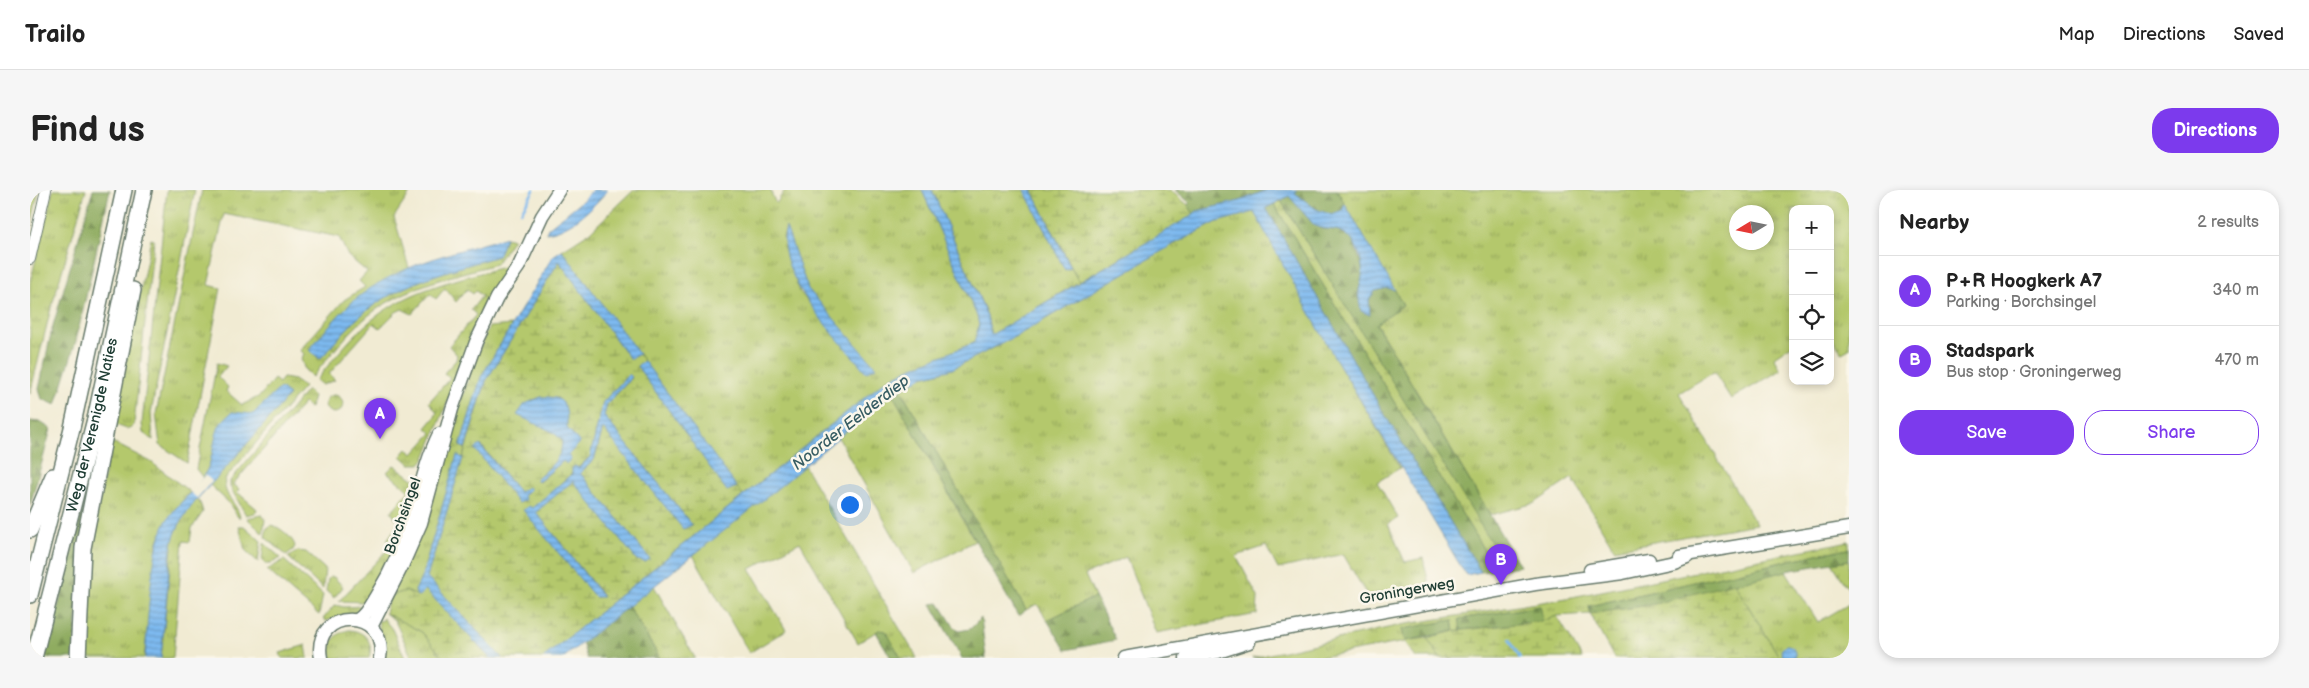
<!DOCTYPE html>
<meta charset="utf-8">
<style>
:root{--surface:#fff;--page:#f6f6f6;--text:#222;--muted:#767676;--line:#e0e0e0;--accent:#7c3aed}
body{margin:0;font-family:"Balsamiq Sans",sans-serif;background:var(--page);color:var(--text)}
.controls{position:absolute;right:15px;top:15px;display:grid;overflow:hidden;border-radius:10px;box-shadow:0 2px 8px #0003}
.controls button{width:45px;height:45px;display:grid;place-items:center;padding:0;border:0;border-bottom:1px solid var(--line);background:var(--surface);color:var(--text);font:25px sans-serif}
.compass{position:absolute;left:1699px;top:15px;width:45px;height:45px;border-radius:50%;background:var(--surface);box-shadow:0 2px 8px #0003;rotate:260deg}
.you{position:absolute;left:819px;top:314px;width:18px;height:18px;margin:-12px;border:4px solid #fff;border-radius:50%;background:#1a73e8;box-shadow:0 0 0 8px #1a73e833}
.badge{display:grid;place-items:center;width:32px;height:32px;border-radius:50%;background:var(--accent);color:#fff;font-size:16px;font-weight:700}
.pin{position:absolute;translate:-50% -41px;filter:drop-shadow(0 1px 2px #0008)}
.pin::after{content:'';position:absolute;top:26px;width:18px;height:15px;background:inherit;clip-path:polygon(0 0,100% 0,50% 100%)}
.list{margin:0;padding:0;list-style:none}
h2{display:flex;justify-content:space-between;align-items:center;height:65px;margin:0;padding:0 20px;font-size:21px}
h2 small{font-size:16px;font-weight:400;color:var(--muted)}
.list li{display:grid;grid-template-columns:32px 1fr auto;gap:15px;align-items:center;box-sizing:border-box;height:70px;padding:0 20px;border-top:1px solid var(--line)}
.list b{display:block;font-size:19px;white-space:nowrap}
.list p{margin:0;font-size:16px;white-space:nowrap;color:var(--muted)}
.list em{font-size:16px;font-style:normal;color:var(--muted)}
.actions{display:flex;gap:10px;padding:15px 20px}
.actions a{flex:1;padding:11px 0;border:1px solid var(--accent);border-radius:20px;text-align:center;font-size:18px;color:var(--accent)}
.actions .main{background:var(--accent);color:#fff}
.icon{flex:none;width:28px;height:28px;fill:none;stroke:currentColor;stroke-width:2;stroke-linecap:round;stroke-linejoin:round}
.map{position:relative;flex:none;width:1819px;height:468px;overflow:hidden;border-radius:20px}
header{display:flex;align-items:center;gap:30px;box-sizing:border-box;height:70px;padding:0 25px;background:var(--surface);border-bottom:1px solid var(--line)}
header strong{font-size:24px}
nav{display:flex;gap:28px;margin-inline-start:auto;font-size:18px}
.intro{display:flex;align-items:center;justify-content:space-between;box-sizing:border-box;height:120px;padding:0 30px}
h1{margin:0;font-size:35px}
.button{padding:12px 22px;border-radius:20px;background:var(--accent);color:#fff;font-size:18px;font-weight:700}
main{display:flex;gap:30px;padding:0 30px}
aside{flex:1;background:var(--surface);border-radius:20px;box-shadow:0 2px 8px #0003}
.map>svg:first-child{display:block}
</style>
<header>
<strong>Trailo</strong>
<nav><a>Map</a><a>Directions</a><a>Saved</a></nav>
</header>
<div class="intro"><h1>Find us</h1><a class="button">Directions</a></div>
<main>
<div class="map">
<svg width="1819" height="468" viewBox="0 0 1819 468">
<defs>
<pattern id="grass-tufts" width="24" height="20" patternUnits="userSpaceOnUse" patternTransform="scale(1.25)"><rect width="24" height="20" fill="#b4c86c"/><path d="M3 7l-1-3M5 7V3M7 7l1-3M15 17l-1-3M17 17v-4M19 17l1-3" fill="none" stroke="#92a45a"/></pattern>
<pattern id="forest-firs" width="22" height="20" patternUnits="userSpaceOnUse" patternTransform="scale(1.25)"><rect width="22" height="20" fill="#8fac60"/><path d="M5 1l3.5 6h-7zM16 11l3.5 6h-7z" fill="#748d50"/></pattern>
<pattern id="wetland-marsh" width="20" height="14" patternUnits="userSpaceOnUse" patternTransform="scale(1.25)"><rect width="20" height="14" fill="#b4c86c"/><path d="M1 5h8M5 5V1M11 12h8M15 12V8" fill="none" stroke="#92a45a"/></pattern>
<pattern id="water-rules" width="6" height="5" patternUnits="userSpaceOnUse" patternTransform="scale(1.25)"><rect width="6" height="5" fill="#7db9ef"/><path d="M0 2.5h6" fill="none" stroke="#6698c2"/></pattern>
</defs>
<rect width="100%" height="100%" fill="#fbf7ec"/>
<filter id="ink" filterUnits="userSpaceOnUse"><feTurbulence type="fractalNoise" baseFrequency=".02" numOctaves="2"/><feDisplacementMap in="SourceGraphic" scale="10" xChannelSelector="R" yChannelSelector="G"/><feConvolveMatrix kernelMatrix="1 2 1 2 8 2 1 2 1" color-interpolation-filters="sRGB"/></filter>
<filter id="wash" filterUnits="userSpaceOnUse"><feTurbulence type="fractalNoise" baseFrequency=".0096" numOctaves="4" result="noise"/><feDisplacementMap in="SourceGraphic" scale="20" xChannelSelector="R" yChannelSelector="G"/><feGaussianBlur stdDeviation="1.12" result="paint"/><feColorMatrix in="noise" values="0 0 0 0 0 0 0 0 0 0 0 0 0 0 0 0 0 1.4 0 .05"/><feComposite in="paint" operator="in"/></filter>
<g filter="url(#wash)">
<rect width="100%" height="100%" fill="#f1ebd3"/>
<!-- grass -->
<g fill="url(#grass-tufts)" stroke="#6a8250" fill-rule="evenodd">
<polygon points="1,0 9,0 0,40 0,4"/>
<polygon points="23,0 56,0 20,122 0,204 0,93"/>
<polygon points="137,0 165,0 121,223 123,250 113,243 112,233"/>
<path d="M 172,0 L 382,0 L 364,27 L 379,78 L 330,106 L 318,116 L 279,160 L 290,169 C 303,155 315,139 329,127 C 367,93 420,80 468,66 L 476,47 L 483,49 L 466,74 C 422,86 376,96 339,125 C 318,142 300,166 282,187 L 275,180 L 271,169 L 274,164 L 270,160 L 314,110 L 335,97 L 329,91 L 337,82 L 318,66 L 309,47 L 194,24 L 178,95 L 191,98 L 157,273 L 130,255 L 126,224 Z"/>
<path d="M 604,0 L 740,0 L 746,14 L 755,0 L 892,0 L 947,126 L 949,135 L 944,153 L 878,179 L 854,192 L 713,306 L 532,60 L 560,42 ZM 756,38 L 778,99 L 845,177 L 836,181 L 770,102 L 760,75 L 753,47 Z"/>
<polygon points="902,0 994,0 1035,80 1041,78 1049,92 961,145 957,125"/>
<path d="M 1307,0 L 1819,0 L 1819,159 L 1812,163 L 1800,145 L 1800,19 L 1763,19 L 1763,134 L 1761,135 L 1763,154 L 1744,167 L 1751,180 L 1701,209 L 1684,182 L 1649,203 L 1726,334 L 1584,359 L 1542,288 L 1505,313 L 1460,325 L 1346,133 L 1373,115 ZM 1706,22 L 1736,22 L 1736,52 L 1706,52 Z"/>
<polygon points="1251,11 1478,378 1466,380 1244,14"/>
<polygon points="1224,22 1301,161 1370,278 1347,292 1368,328 1358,334 1375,372 1393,368 1399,394 1337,405 1313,364 1248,379 1236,356 1206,366 1228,407 1227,424 1126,443 1096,367 1055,385 1065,407 1017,430 1007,414 996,420 870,198 892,187 922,179 990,144 1144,54 1187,32"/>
<polygon points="121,49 124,50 104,233 102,238 97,239 86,235 86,232 84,231"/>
<path d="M 478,73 L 456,117 L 395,268 L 390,274 L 380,274 L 371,266 L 377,259 L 383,264 L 402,243 L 396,238 L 405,227 L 407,222 L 399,212 L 420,188 L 414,183 L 426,170 L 427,165 L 419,156 L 446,125 L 441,120 L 452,106 L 446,101 L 443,104 L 437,99 L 426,112 L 415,98 L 406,109 L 400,104 L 382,124 L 372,119 L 366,122 L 350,138 L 344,133 L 299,184 L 305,190 L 292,195 L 286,190 C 304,169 321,146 343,129 C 380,99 429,89 473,77 Z"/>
<polygon points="482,135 451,187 430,256 435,258 433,268 427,266 392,386 385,401 387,406 376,401 359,406 410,275 445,169 459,137"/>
<path d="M 187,173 L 197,176 L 188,187 L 198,197 L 196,201 L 212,215 L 230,206 L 244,189 L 249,193 L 253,188 L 264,190 L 274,197 L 195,289 C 192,305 207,313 210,327 L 208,327 L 198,312 L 179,294 L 186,289 L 259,205 L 223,224 L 185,256 L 182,269 L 173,288 L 166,279 Z"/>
<polygon points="277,200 283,206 280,218 274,213 203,294 209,299 207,302 227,319 225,323 216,325 200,297 200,291"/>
<polygon points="862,203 945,351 884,383 808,247"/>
<circle cx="304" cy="214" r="9"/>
<polygon points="80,251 121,272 160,302 137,330 128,351 114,468 55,468 60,366"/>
<polygon points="364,275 386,291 371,348 340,410 336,408 334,412 309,411 362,355 357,350 369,333 361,322 379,301 357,282"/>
<polygon points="774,275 887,468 871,468 855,441 849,440 828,453 770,352 720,379 756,440 719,463 663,365"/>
<polygon points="167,308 171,315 173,322 162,338 160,352 153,351 143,468 131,468 143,349 151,331"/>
<polygon points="232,325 235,329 233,344 217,328"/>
<path d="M 242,335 C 250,337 263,348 265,356 L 263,360 L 256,365 L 235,347 L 237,338 Z"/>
<polygon points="209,336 214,336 231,351 228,372 215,360"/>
<polygon points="1819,351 1819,359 1792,363 1559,416 1560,424 1527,426 1513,431 1510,416 1430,429 1431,440 1425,441 1423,431 1375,451 1397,448 1410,468 1386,468 1375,452 1285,468 1222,468 1371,435 1537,408"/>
<polygon points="234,353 251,368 240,374 235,374 232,369"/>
<polygon points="268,361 276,362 295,379 293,399 258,367"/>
<polygon points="254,370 293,405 289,425 237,380"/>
<polygon points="1819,370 1819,400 1802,373"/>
<polygon points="1756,381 1788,432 1819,414 1819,468 1765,468 1766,464 1750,468 1704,393"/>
<polygon points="300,387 304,387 313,397 304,408 296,401 298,389"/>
<polygon points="624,396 665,468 630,468 598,416"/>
<polygon points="305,415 314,417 332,416 329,418 332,421 296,431 293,429"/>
<polygon points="355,423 392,442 413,468 382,468 365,431"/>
<polygon points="353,428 362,439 375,468 354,468 348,430 352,431"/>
<path d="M 319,440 C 335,441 344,452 339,468 L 302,468 C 297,454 305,443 319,440 Z"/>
<polygon points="276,455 278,468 252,468 250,463"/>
</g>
<!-- forest -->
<g fill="url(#forest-firs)" stroke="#57744a">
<polygon points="63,0 80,0 46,151 26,215 12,209 9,199 22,139"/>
<polygon points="1145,0 1236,0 1210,11 1167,21 1164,25 1158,15 1160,13"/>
<path d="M 1267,0 L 1307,0 L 1315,14 L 1312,21 C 1296,33 1276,11 1264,3 Z"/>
<polygon points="1259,6 1278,28 1291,39 1307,40 1319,46 1323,51 1332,76 1333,84 1328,103 1331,121 1340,125 1339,110 1345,101 1357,98 1365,100 1373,115 1346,134 1490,376 1477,378 1251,11"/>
<polygon points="1244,14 1466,380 1451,382 1350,217 1236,18"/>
<polygon points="870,198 996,420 988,426 862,203"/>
<polygon points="0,231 10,232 21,239 0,316"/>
<polygon points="52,322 55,325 44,468 15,468"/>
<polygon points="1819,359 1819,370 1756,381 1621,415 1560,424 1559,416 1792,363"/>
<polygon points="1065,407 1086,450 1036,460 1017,430"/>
<polygon points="909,413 923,435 929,441 940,439 951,428 956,468 932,468 901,414"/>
<polygon points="598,416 630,468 557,468 552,453"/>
<polygon points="1510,416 1513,431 1431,440 1429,429"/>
<polygon points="1423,430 1425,441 1375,451 1372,439"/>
<polygon points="849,440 856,441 871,468 861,468 846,442"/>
</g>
<!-- wetland -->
<g fill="url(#wetland-marsh)" stroke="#6a8250" fill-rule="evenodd">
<polygon points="1002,0 1140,0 1158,15 1164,25 1049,92"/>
<path d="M 529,71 L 600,169 L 609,164 L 614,171 L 607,176 L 697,300 L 707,297 L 713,306 L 513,468 L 472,468 L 397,387 L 456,191 ZM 602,188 L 577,214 L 574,226 L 662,335 L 653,338 L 573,238 L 564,270 L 550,283 L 620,369 L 607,370 L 543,290 L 506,322 L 573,406 L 565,407 L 502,319 L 560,267 L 573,212 ZM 511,207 L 528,208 L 537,232 L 537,238 L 549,252 L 537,265 L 541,270 L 533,271 L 509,292 L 506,289 C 517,280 542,261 528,246 L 491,219 L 503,210 ZM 451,255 L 493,307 L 495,309 L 488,313 Z"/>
<polygon points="1704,393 1750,468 1584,468 1560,424 1621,415"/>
<polygon points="395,398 460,468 413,468 392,442 355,423 359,406 376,401 388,406"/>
<polygon points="1527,426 1552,468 1410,468 1397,448 1425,441 1513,431"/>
</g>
<!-- water -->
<g fill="url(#water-rules)" stroke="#4e7b92">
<path d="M 562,0 L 578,0 C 562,18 542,39 516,43 L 518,38 L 552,11 Z"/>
<path d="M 892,0 L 902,0 L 957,126 L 961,145 L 1161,26 L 1167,21 L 1210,11 L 1237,0 L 1267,0 L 1265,3 L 1286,19 L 1302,25 L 1312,21 L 1315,14 L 1365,100 L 1357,98 L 1345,101 L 1339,110 L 1340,125 L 1331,121 C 1330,115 1328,108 1329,102 C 1329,96 1332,92 1332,86 C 1334,71 1326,48 1312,42 C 1303,38 1294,40 1285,36 L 1259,6 L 1236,18 L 1350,217 L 1451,382 L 1436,385 L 1301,161 L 1224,22 L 1187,32 L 1144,54 L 990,144 L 922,179 L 892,187 L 859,205 L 742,303 L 533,468 L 513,468 L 854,192 L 878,179 L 944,153 L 949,135 L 947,126 Z"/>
<polygon points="994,0 1002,0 1041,78 1035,80"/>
<path d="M 756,37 L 778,99 L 846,177 L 836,182 C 808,148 742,84 756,37 Z"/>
<path d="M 476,47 L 468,66 C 421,80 367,93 329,127 C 315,139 303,155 290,169 L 279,160 C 295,141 311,120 331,105 C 373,73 427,62 476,47 Z"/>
<polygon points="532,60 609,164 600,169 529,71 456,191 435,258 430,256 451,187 523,66"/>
<polygon points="614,171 707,297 697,301 607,176"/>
<polygon points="599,184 602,187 577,214 574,226 662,335 653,339 573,238 564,270 550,283 620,369 615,372 607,370 543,291 506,322 573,407 565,407 493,320 499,316 502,318 542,284 542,278 545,276 549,278 560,267 573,212"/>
<path d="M 250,198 L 259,205 C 238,230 216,255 194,280 C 173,304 148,324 141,358 L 131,468 L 115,468 C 118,432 120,361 136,332 C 146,314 165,302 175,284 C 184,269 183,245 191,233 C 194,229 198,226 202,222 L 223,224 Z"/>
<path d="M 511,207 C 537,206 537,216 537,238 L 550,253 L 538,265 L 541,270 L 537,274 L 533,271 L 508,292 L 506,290 C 519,278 533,268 532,250 L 523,242 L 487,225 L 495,214 Z"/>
<polygon points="450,255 489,302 498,297 500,299 493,306 496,310 488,313 445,259"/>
<polygon points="427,265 433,268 397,387 472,468 460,468 395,399 391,405 387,406 385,401 392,386"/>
<path d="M 1756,455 C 1764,455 1766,461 1765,468 L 1753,467 L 1751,460 Z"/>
</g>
<!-- pier -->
<polygon fill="#f1ebd3" points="175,285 182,291 167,308 160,302"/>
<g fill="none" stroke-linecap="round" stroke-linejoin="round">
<!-- stream -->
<g stroke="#7db9ef" stroke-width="2.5">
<polyline points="491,22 504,0"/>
<polyline points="1479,449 1490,468"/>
</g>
</g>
</g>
<g filter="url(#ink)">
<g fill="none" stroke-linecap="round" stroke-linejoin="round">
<!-- minor casing -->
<g stroke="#687a6c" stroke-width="12">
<polyline id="minor" points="0,69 16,0"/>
</g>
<!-- major casing -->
<g stroke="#687a6c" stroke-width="15">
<g id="major">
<polyline points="1649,366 1819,338"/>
<polyline points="1560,380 1619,370"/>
<path d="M 327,430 C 336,425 341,414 346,406 C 362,380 375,351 384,321 C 391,295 397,268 409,244"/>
<polyline points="341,437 372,376 391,333 422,219 446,152 467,108 489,76 512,26 529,0"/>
<path d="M 291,468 C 281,417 359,417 350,468"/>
<polyline points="1094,468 1505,394 1593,383 1644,372 1657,367"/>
<polyline points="1156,468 1188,462 1219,452"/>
</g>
</g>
<!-- highway casing -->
<g stroke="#687a6c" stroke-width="18">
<g id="highway">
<polyline points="0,340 23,286"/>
<polyline points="0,405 42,238 94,0"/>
<path id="s1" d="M 4,468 L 66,225 L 114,0"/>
<polyline points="48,468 53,358 103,100"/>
</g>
</g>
<!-- minor -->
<use href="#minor" stroke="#fff" stroke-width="10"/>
<!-- major -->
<use href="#major" stroke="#fff" stroke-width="12"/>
<!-- highway -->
<use href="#highway" stroke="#fff" stroke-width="15"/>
</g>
</g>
<g text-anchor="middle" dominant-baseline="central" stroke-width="5" stroke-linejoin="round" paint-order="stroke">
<!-- street labels -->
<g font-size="15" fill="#1f3d34" stroke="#fbf7ec">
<text stroke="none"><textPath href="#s1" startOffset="240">Weg der Verenigde Naties</textPath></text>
<text transform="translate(373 326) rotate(-70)">Borchsingel</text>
<text transform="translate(1377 401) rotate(-10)">Groningerweg</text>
</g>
<!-- water labels -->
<g font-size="16" font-style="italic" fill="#365c63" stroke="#fbf7ec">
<text transform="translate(821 233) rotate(-38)">Noorder Eelderdiep</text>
</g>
</g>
</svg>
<div class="controls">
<button>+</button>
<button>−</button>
<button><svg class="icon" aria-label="locate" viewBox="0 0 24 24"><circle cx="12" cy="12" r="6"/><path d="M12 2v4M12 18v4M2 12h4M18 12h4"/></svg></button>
<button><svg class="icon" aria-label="layers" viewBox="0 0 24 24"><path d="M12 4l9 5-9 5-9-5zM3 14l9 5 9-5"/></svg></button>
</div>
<svg class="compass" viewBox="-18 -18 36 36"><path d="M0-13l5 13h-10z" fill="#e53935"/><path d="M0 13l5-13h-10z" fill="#767676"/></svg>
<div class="you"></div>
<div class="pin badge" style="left:350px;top:249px">A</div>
<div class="pin badge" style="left:1471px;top:395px">B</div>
</div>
<aside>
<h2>Nearby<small>2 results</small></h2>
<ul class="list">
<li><span class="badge">A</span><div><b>P+R Hoogkerk A7</b><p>Parking · Borchsingel</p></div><em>340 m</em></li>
<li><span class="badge">B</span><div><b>Stadspark</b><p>Bus stop · Groningerweg</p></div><em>470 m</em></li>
</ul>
<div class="actions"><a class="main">Save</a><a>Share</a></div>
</aside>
</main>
